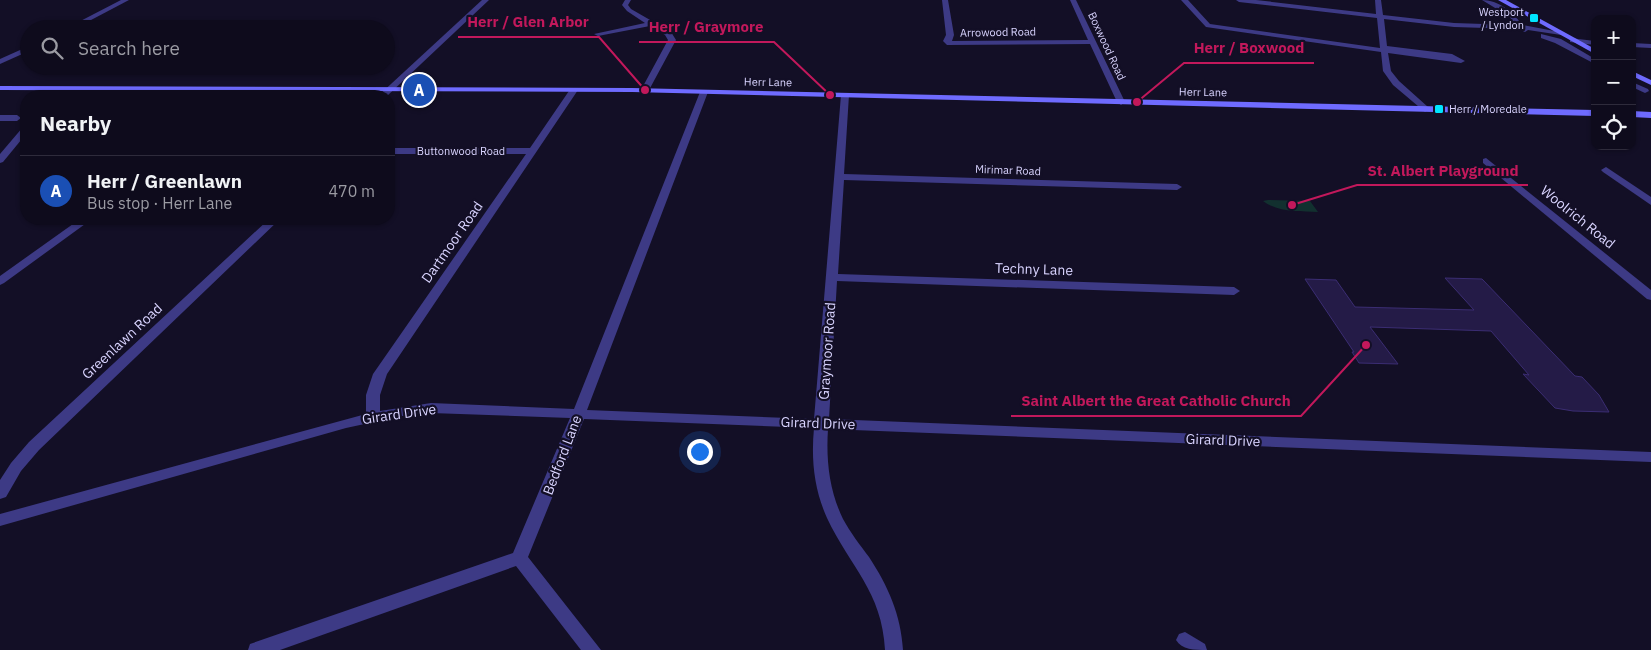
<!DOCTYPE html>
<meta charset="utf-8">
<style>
:root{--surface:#0e0b1c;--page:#171425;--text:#f1f3f6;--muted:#9b9ba3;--line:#2e2b3b;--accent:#0b8043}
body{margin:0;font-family:"IBM Plex Sans",sans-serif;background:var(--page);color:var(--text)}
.controls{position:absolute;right:15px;top:15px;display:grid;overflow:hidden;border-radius:10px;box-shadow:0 1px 4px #0004}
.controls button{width:45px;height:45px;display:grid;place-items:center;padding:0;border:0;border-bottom:1px solid var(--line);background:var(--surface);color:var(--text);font:25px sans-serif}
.you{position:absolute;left:699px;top:451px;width:18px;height:18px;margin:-12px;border:4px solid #fff;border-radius:50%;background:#1a73e8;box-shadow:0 0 0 8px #1a73e833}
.badge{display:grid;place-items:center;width:32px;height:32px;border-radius:50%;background:var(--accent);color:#fff;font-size:16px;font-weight:700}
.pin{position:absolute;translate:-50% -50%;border:2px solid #fff;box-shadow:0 1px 5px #0006}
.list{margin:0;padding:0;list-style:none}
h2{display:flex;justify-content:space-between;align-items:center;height:65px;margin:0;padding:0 20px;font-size:21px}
h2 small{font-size:16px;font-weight:400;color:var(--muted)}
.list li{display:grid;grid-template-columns:32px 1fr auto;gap:15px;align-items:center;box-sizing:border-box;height:70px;padding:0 20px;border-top:1px solid var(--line)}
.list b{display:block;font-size:19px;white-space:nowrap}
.list p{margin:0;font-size:16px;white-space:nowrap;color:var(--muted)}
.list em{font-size:16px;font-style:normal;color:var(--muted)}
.icon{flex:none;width:28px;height:28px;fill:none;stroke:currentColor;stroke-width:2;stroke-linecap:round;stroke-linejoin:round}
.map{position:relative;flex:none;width:1651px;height:650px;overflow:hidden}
.search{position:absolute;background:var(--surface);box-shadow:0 1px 4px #0004;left:20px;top:20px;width:375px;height:55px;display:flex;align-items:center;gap:12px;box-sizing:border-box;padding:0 18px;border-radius:28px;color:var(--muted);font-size:19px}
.panel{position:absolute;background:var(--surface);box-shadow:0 1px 4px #0004;left:20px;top:90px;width:375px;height:135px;border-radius:20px}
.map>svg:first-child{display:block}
</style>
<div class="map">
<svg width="1651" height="650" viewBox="0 0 1651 650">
<rect width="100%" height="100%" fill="#130f26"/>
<!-- green -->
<path fill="#12302f" d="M 1268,200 L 1310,201 L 1318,212 C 1300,211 1279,213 1263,201 Z"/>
<!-- building -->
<polygon fill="#241b47" stroke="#3b2d73" points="1445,278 1482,279 1575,376 1582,377 1599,395 1609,412 1573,411 1555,408 1523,374 1529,375 1491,331 1370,327 1398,364 1359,363 1352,352 1354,352 1305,279 1336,280 1355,307 1474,310"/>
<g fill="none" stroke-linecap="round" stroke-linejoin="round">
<!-- street -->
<g fill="#3d3a85" fill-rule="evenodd">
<polygon points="121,0 129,0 74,29 65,29"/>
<polygon points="482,0 489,0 387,96 378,96"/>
<polygon points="625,0 631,0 628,5 631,9 671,32 676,40 649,90 645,92 641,90 668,40 665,35 650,26 598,36 594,34 645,23 627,11 622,5"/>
<polygon points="942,0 948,0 954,35 952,41 1088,40 1070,0 1076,0 1125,102 1121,105 1117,102 1090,44 947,45 943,41 946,35"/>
<path d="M 1181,0 L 1188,0 L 1210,24 L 1380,48 L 1377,18 L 1239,2 L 1236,0 L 1256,0 L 1376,14 L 1375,0 L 1381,0 L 1383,15 L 1454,23 L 1514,25 L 1510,17 L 1482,0 C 1498,0 1514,12 1522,25 L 1565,33 L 1561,35 L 1528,30 L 1525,32 L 1518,29 L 1454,27 L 1384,19 L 1387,46 L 1452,54 L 1465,61 L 1461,63 L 1388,53 L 1391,71 L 1399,81 L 1428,107 L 1429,109 L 1425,112 L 1393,85 L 1383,71 L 1381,52 L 1206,27 Z"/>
<polygon points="1541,34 1561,39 1595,59 1595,64 1555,43 1541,38"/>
<polygon points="1570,38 1595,41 1595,45 1570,42"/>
<polygon points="1632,43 1651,44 1651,48 1632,47"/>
<polygon points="29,46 29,51 0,64 0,59"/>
<polygon points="1632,82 1648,89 1649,91 1645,93 1632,87"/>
<polygon points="91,87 98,89 87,96 78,96"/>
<path d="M 571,88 L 578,90 L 387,374 L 380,395 L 380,411 L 431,403 L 574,409 L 700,92 L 704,90 L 708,92 L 587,410 L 814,419 L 841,95 L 845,93 L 849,95 L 844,174 L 1177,184 L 1182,187 L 1177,190 L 844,180 L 838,274 L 1234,287 L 1240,291 L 1234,295 L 837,281 L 829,419 L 1651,452 L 1651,462 L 828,429 C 826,460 829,490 843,519 C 850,532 860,545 869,557 C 888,586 901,615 903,650 L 885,650 C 882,591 850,567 827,518 C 814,489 811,460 814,428 L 584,419 L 528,557 L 601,650 L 581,650 L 516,566 L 280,650 L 248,650 L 250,644 L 513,553 L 570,418 L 431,413 L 402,416 L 346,428 L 0,526 L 0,514 L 366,414 L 366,395 L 373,374 L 526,154 L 389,154 L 389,148 L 530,148 Z"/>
<polygon points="0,115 17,115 21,118 17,121 0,121"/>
<polygon points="26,126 26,134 3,162 0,163 0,154 23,127"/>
<polygon points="1486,158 1651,290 1651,300 1647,299 1483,163 1483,159"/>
<polygon points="1606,167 1651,197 1651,205 1603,172 1601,170"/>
<polygon points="80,219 92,219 4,283 0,285 0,276"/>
<polygon points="269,219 280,219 39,450 21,471 6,497 0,499 0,480 11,463 29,442"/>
<path d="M 1185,632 L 1205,644 L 1207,650 C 1194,650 1182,650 1176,640 L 1179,634 Z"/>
</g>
<!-- secondary -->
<g fill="#6f6bff" fill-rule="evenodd">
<polygon points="1498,0 1506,0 1595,49 1595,54"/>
<polygon points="1632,71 1651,80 1651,85 1632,76"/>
<polygon points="0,86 632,88 1595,110 1595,116 632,92 0,90"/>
<polygon points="1632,111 1651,112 1651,118 1632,117"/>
</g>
</g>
<!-- markers -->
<g fill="#00e5ff" stroke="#130f26" stroke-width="2">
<rect x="1529" y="13" width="10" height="10" rx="2.5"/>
<rect x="1434" y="104" width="10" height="10" rx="2.5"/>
</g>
<g text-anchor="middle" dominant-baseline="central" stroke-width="4.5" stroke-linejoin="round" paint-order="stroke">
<!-- far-poi labels -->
<g font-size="11" fill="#d9d4ff" stroke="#130f26" text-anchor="end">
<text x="1524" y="12">Westport<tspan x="1524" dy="13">/ Lyndon</tspan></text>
<text x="1449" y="109" text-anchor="start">Herr / Moredale</text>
</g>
<!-- far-street labels -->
<g font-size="11" fill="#d9d4ff" stroke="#130f26">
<text transform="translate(998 32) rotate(-1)">Arrowood Road</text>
<text transform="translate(1107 46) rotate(65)">Boxwood Road</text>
<text transform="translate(768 82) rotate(1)">Herr Lane</text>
<text transform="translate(1203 92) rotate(1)">Herr Lane</text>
<text x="461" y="151">Buttonwood Road</text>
<text transform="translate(1008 170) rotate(2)">Mirimar Road</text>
</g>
<!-- street labels -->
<g font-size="14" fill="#d9d4ff" stroke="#130f26">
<text transform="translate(1578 217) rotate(39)">Woolrich Road</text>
<text transform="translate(452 242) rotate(-55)">Dartmoor Road</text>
<text transform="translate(1034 269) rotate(2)">Techny Lane</text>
<text transform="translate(122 341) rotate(-43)">Greenlawn Road</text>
<text transform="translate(827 351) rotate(-86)">Graymoor Road</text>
<text transform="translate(399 414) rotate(-8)">Girard Drive</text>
<text transform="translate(818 423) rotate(2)">Girard Drive</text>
<text transform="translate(1223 440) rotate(2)">Girard Drive</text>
<text transform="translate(562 455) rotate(-69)">Bedford Lane</text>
</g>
</g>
<!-- callouts -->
<path fill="none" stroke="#c2185b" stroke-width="2" d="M645 90L599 37H458M830 95L774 42H639M1137 102L1184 63H1314M1292 205L1357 185H1528M1366 345L1301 416H1011"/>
<g fill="#c2185b" stroke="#130f26" stroke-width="2">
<circle cx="645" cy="90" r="5"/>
<circle cx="830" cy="95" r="5"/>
<circle cx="1137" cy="102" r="5"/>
<circle cx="1292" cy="205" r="5"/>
<circle cx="1366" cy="345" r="5"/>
</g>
<g font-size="15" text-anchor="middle" font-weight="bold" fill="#c2185b" stroke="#130f26" stroke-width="4.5" stroke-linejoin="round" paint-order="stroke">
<text x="528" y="27">Herr / Glen Arbor</text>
<text x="706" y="32">Herr / Graymore</text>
<text x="1249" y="53">Herr / Boxwood</text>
<text x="1443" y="176">St. Albert Playground</text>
<text x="1156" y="406">Saint Albert the Great Catholic Church</text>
</g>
</svg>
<div class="controls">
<button>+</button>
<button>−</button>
<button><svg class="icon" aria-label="locate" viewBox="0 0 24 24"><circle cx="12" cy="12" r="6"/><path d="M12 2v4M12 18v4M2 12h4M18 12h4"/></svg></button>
</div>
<div class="you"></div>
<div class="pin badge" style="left:419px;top:90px;background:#1a4fb4">A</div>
<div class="search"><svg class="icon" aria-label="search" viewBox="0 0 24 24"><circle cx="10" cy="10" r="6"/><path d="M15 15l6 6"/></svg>Search here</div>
<section class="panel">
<h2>Nearby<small></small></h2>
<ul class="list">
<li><span class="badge" style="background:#1a4fb4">A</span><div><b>Herr / Greenlawn</b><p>Bus stop · Herr Lane</p></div><em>470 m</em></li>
</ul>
</section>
</div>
